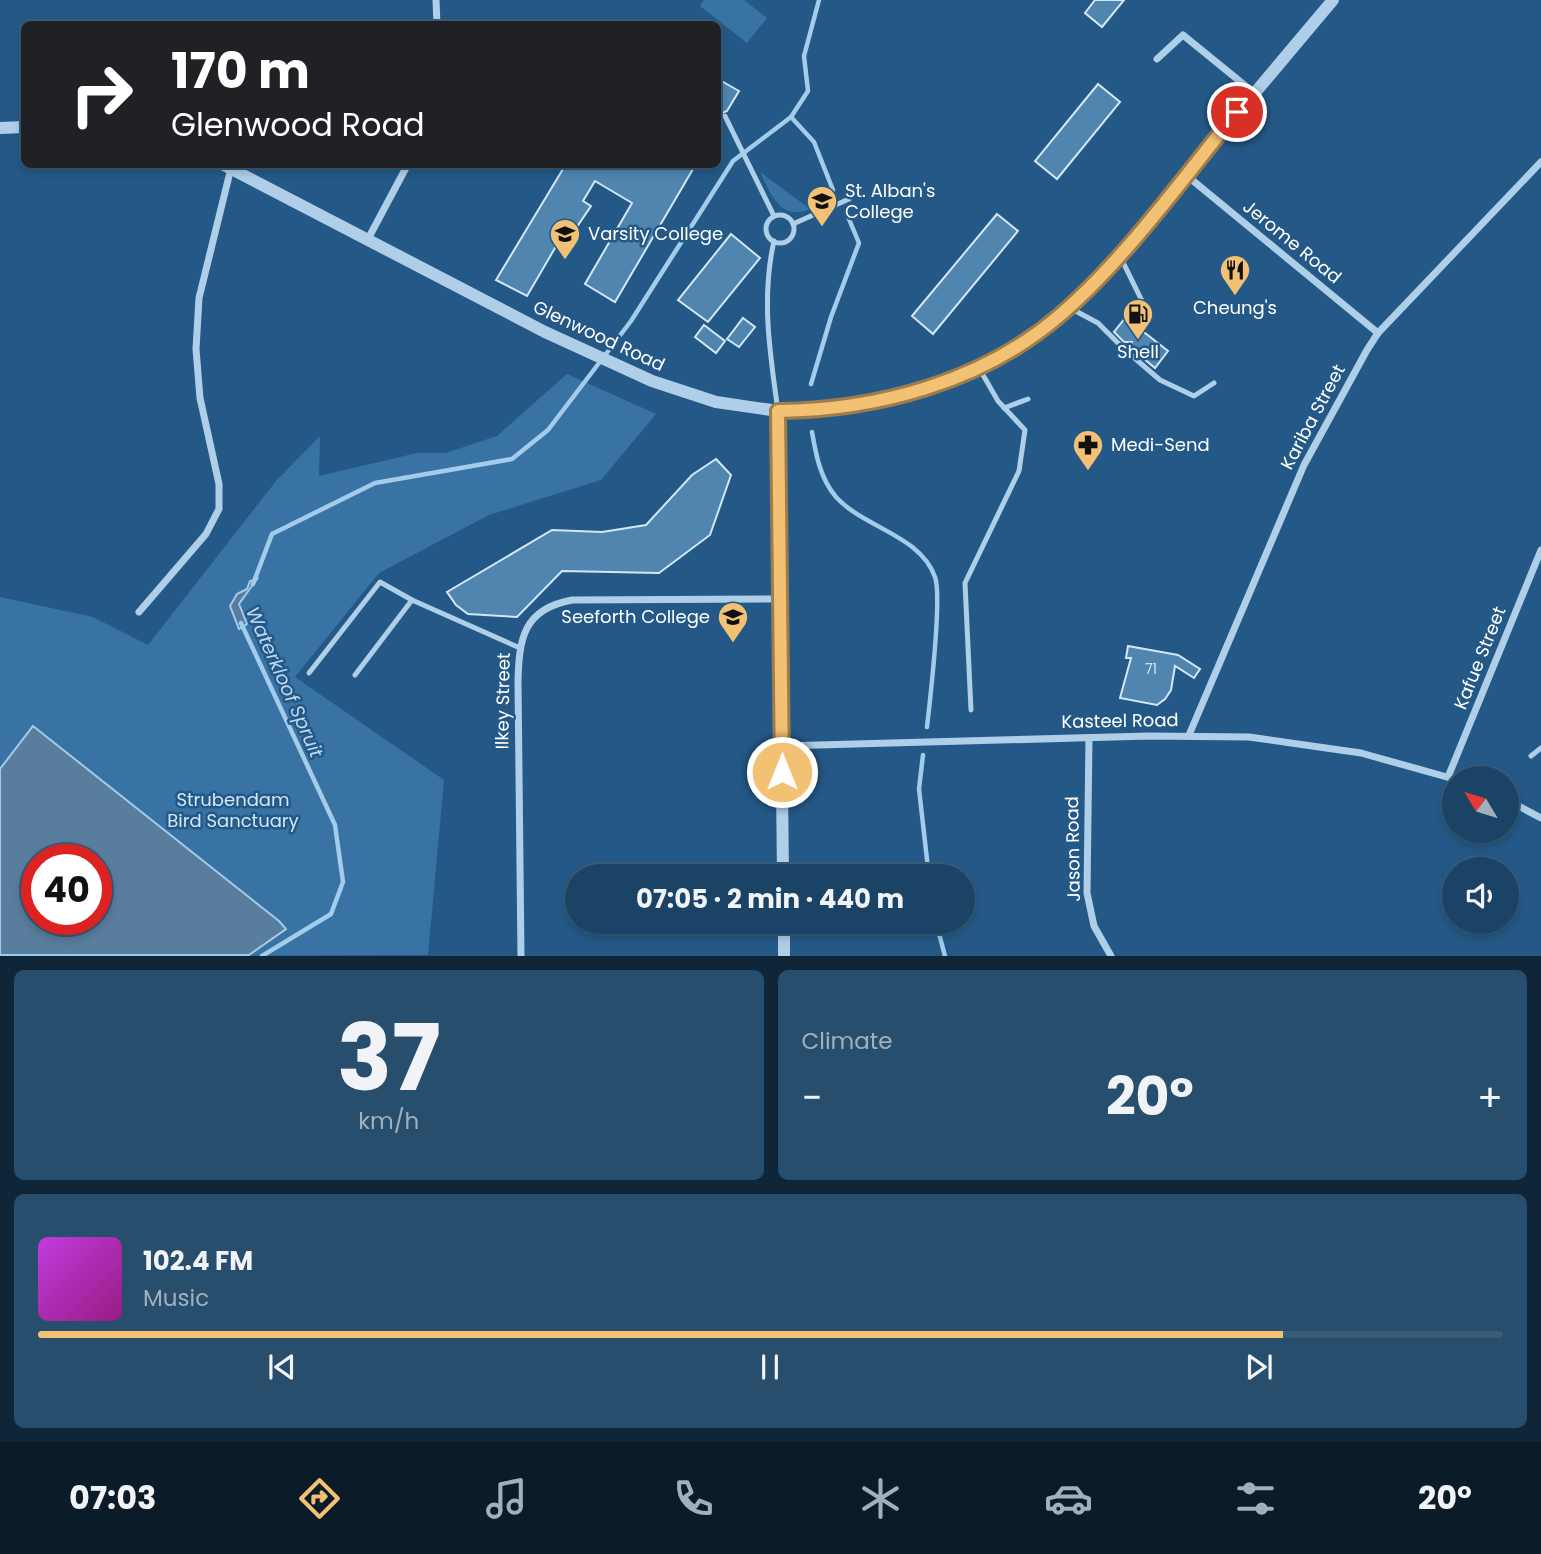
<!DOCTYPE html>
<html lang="en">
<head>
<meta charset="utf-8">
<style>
  :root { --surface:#1b4365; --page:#284e6e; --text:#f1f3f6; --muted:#a0b0bf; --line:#395c79; --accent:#f3c173 }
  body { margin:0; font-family:Poppins,sans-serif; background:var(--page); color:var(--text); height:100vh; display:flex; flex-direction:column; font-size:26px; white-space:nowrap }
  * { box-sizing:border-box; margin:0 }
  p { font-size:23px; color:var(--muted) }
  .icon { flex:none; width:38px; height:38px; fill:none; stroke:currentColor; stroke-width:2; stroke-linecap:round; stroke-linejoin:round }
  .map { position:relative; height:956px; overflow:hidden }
  .side { display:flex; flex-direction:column; gap:14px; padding:14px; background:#0f2538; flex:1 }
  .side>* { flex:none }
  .banner { position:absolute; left:21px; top:21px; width:700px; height:147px; border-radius:10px; box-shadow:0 4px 10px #0003,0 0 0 2px var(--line); background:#202124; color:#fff; overflow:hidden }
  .needle { width:46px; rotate:308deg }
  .tools { position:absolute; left:1442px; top:766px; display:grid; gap:14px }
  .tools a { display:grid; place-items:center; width:77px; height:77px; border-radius:50%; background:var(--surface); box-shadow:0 4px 10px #0003,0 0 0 2px var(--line); font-size:35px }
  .speed { position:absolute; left:21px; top:844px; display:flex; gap:14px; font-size:35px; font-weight:700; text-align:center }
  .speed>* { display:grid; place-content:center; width:91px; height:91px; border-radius:50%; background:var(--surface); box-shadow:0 4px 10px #0003,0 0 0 2px var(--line); line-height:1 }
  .speed .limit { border:10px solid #d22; background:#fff; color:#111 }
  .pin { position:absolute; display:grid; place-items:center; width:60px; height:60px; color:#fff; margin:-30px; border:4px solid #fff; border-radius:50%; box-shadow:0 2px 7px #0007 }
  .me { position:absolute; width:77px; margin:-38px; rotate:0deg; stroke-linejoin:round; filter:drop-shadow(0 0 5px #0008) }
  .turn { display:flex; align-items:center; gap:24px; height:147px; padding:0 35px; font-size:32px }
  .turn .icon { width:91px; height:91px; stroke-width:2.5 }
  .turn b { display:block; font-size:49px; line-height:60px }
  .big { font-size:52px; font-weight:700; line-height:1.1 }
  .side .card { flex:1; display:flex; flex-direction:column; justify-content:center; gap:10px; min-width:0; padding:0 24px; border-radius:10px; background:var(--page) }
  .side .dial { align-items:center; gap:0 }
  .dial b { font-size:91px; line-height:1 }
  .song { display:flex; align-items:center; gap:21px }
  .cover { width:84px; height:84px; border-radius:10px; background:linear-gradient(135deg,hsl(290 70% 55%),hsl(310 70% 35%)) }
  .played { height:7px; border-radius:4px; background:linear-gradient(90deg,var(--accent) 85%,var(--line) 85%) }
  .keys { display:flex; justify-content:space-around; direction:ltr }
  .heat { display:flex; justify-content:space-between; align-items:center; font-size:38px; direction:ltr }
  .side .tiles { flex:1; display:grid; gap:14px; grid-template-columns:1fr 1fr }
  .card:last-child { grid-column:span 2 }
  .trip { position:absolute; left:565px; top:864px; width:410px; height:70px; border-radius:35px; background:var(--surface); box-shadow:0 4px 10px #0003,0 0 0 2px var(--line); font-weight:700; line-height:70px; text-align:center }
  .tab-bar { display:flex; height:112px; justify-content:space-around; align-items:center; background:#0b1b28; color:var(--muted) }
  .tab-bar .icon { width:49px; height:49px }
  .tab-bar .current { color:var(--accent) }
  .tab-bar b { font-size:32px; color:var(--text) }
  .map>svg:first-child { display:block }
</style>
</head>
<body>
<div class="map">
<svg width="1541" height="956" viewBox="0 0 1541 956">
  <rect width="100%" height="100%" fill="#245987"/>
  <g fill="#3873a3" fill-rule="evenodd">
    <polygon points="704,0 744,0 767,18 747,43 700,6"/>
    <path d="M760,172L810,209C780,222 771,194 760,172Z"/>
    <path d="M567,374L656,414L601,480L489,515L379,573L295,677L444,780L428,955L0,956V597L93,617L148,645L276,481L320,436L319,476L417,453H446L497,436ZM37,859H96V919H37Z"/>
  </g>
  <g fill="#597d9d" stroke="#a3cbea" stroke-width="2" fill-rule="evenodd">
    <polygon points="257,579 239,604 247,624 239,629 230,606 237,594 247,589 250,581"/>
    <path d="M33,726L279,921L286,929L249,955H0V769ZM96,859V919H37V859Z"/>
  </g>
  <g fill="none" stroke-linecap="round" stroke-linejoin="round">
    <g stroke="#a3cbea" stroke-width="4.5">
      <polyline points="791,117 814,142 833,190"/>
      <polyline points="811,384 831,317 859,243 846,212"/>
      <path d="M812,432C816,455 820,478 836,497C864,528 920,535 935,577C942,596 930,701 927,727"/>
      <polyline points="253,584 272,534 375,483 512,459 548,430 631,321 733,161 791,117 808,91 804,56 819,0"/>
      <polyline points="241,623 335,825 343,882 331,914 262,956"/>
      <polyline points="923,755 919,789 929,877"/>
      <polyline points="936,922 945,956"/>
    </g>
  </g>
  <g fill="#5085b0" stroke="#d3e7f7" stroke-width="2">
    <polygon points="1095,0 1124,0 1102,27 1085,13"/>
    <polygon points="718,79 739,91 727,111 720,114 722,121 718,129"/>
    <polygon points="1098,84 1120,102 1057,179 1035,161"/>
    <polygon points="566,164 696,164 615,302 585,284 632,203 595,181 583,201 591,206 568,240 562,236 527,296 496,280"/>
    <polygon points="997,214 1018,231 933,334 912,316"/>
    <polygon points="731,234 760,258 708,322 678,300"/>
    <polygon points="1126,317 1136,326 1138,333 1145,333 1168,351 1155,368 1132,349 1132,342 1124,342 1114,332"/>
    <polygon points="743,318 755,327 739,347 727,339"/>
    <polygon points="704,325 725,341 716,353 695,337"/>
    <polygon points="716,459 731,475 710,535 659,573 562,571 517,617 468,614 456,605 447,592 552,530 602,532 646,525 692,475"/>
    <polygon points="1128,646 1178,655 1200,669 1194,678 1175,666 1171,690 1165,699 1157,705 1120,698 1131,658 1126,658"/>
  </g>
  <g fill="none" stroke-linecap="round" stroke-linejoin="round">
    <g stroke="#afcfe9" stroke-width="5">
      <polyline points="725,116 774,216"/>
      <circle cx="780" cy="229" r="14"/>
      <polyline points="793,224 849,199"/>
      <path d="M774,241C761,298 770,354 778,411"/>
      <polyline points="1119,254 1143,303 1141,329"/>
      <polyline points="1070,308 1098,323 1124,349 1128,346"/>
      <polyline points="1124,349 1160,380 1194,396 1214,383"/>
      <polyline points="1004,408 1028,399"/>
      <polyline points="309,673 380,582 412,600"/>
      <polyline points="355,675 412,600 520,648"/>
      <polyline points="971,710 965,583 1019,471 1025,430 998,401 979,368"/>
      <polyline points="1531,756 1541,748"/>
    </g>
    <g stroke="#afcfe9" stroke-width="7">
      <polyline points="436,0 437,24"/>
      <polyline points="1157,59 1183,35 1253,92"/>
      <polyline points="1186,175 1378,333"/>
      <polyline points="368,239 408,164"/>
      <polyline points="139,612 206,534 219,509 219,484 200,398 196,349 199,298 231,168"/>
      <polyline points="1189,735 1304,465 1367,350 1378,333 1541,162"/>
      <polyline points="1089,738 1087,893 1094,926 1111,956"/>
      <polyline points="782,746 1149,736 1249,737 1361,753 1454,779"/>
      <polyline points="1448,777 1541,550"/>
      <polyline points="1507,800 1541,818"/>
      <path d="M521,956L518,682C519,639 523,609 572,600L781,599"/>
    </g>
    <g stroke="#afcfe9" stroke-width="12">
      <polyline points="0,128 24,127"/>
      <polyline points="222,164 545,332 652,381 716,402 778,411 858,404 898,396 958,377 1003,355 1057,318 1110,265 1333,0"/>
      <polyline points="778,411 783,877"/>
      <polyline points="784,922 784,956"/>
    </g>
  </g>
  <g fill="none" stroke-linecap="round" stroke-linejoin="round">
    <g stroke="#9e7d4b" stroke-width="18">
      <path id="route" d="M782,772L778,411C877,410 982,382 1059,316C1123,262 1184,177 1237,112"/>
    </g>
    <use href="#route" stroke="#f3c173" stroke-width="12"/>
  </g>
  <defs>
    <g id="school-pin" transform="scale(1.575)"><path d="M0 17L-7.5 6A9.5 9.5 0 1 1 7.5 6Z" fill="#f3c173" stroke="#245987"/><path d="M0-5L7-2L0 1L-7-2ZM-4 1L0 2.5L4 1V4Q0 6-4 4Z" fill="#111"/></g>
    <g id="university-pin" transform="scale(1.575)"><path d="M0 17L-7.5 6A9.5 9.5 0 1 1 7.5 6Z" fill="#f3c173" stroke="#245987"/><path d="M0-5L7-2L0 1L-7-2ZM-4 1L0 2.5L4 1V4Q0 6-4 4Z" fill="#111"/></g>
    <g id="restaurant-pin" transform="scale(1.575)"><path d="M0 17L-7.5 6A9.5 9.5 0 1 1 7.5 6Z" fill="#f3c173" stroke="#245987"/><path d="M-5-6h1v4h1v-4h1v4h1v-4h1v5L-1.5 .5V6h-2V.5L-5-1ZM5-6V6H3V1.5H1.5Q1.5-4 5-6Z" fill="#111"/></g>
    <g id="fuel-pin" transform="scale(1.575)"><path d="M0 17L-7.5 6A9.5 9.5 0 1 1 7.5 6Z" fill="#f3c173" stroke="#245987"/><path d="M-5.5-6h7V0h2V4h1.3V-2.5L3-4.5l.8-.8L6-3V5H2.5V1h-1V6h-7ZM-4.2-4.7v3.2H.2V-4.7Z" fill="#111"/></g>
    <g id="pharmacy-pin" transform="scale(1.575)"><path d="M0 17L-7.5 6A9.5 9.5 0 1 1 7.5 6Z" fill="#f3c173" stroke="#245987"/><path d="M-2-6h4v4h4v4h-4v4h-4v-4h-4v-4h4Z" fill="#111"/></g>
  </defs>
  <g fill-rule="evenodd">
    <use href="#school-pin" x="822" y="201"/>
    <use href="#university-pin" x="565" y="234"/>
    <use href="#restaurant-pin" x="1235" y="270"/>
    <use href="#fuel-pin" x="1138" y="314"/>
    <use href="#pharmacy-pin" x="1088" y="445"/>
    <use href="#school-pin" x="733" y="617"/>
  </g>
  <g text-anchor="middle" stroke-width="5" stroke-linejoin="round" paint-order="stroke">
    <g font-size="14" fill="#d3e0eb">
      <text x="1151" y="674">71</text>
    </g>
    <g font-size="18" fill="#fff" stroke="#245987" text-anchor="start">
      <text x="845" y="197">St. Alban's<tspan x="845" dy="21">College</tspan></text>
      <text x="588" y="240">Varsity College</text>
      <text x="1235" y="314" text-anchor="middle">Cheung's</text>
      <text x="1138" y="358" text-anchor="middle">Shell</text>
      <text x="1111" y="451">Medi-Send</text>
      <text x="710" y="623" text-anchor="end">Seeforth College</text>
    </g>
    <g font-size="18" fill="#fff" stroke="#245987">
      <text transform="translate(1292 242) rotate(39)" y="6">Jerome Road</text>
      <text transform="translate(599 336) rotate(25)" y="6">Glenwood Road</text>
      <text transform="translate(1313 417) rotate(-62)" y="6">Kariba Street</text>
      <text transform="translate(1480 658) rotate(-68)" y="6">Kafue Street</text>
      <text transform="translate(503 701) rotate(-89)" y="6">Ilkey Street</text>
      <text transform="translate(1120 721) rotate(-1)" y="6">Kasteel Road</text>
      <text transform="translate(1073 849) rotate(-91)" y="6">Jason Road</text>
    </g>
    <g font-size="18" fill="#d3e7f7" stroke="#245987">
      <text x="233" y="806">Strubendam<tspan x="233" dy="21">Bird Sanctuary</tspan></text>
    </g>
    <g font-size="19" font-style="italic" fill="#bbd9f0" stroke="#245987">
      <text transform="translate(285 682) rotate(66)" y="7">Waterkloof Spruit</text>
    </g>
  </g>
</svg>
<div class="tools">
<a><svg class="needle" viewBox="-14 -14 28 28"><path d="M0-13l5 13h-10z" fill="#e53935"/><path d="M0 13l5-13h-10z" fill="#a0b0bf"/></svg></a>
<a><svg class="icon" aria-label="sound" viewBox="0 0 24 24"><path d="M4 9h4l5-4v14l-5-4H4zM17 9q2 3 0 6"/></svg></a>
</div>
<div class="speed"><div class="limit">40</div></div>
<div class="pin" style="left:1237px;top:112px;background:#d93025"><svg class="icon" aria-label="arrive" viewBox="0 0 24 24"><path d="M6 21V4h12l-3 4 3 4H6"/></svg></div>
<svg class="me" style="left:782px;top:772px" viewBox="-20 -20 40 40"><circle r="17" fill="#f3c173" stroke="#fff" stroke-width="3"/><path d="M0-11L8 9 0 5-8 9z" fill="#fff"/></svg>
<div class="trip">07:05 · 2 min · 440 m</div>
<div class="banner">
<div class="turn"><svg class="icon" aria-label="right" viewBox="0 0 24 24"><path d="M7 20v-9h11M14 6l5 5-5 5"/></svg><div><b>170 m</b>Glenwood Road</div></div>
</div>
</div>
<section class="side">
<div class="tiles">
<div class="card dial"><b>37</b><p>km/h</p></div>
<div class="card"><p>Climate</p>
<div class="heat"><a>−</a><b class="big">20°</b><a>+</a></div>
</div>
<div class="card">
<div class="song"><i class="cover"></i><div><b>102.4 FM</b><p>Music</p></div></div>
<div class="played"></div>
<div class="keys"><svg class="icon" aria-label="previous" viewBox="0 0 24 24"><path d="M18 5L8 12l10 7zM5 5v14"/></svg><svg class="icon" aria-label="pause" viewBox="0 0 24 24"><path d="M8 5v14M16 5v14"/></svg><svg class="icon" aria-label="next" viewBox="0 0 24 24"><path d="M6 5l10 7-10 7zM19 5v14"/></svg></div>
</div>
</div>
</section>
<nav class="tab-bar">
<b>07:03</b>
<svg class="icon current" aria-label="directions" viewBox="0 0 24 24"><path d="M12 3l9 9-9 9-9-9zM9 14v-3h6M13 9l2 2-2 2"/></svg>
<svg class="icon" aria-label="music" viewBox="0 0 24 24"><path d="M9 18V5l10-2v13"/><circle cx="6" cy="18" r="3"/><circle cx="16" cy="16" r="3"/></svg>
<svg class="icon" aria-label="phone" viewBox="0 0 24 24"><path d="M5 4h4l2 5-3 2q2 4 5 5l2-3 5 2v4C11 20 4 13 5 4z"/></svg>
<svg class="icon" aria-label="climate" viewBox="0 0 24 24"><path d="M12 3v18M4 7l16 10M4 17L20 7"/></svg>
<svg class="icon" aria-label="car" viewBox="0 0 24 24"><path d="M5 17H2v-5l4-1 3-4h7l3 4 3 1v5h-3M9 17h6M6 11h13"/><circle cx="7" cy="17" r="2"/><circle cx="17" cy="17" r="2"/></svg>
<svg class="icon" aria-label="filters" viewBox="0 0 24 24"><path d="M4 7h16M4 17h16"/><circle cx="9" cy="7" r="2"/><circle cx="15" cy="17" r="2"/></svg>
<b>20°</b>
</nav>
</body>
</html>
